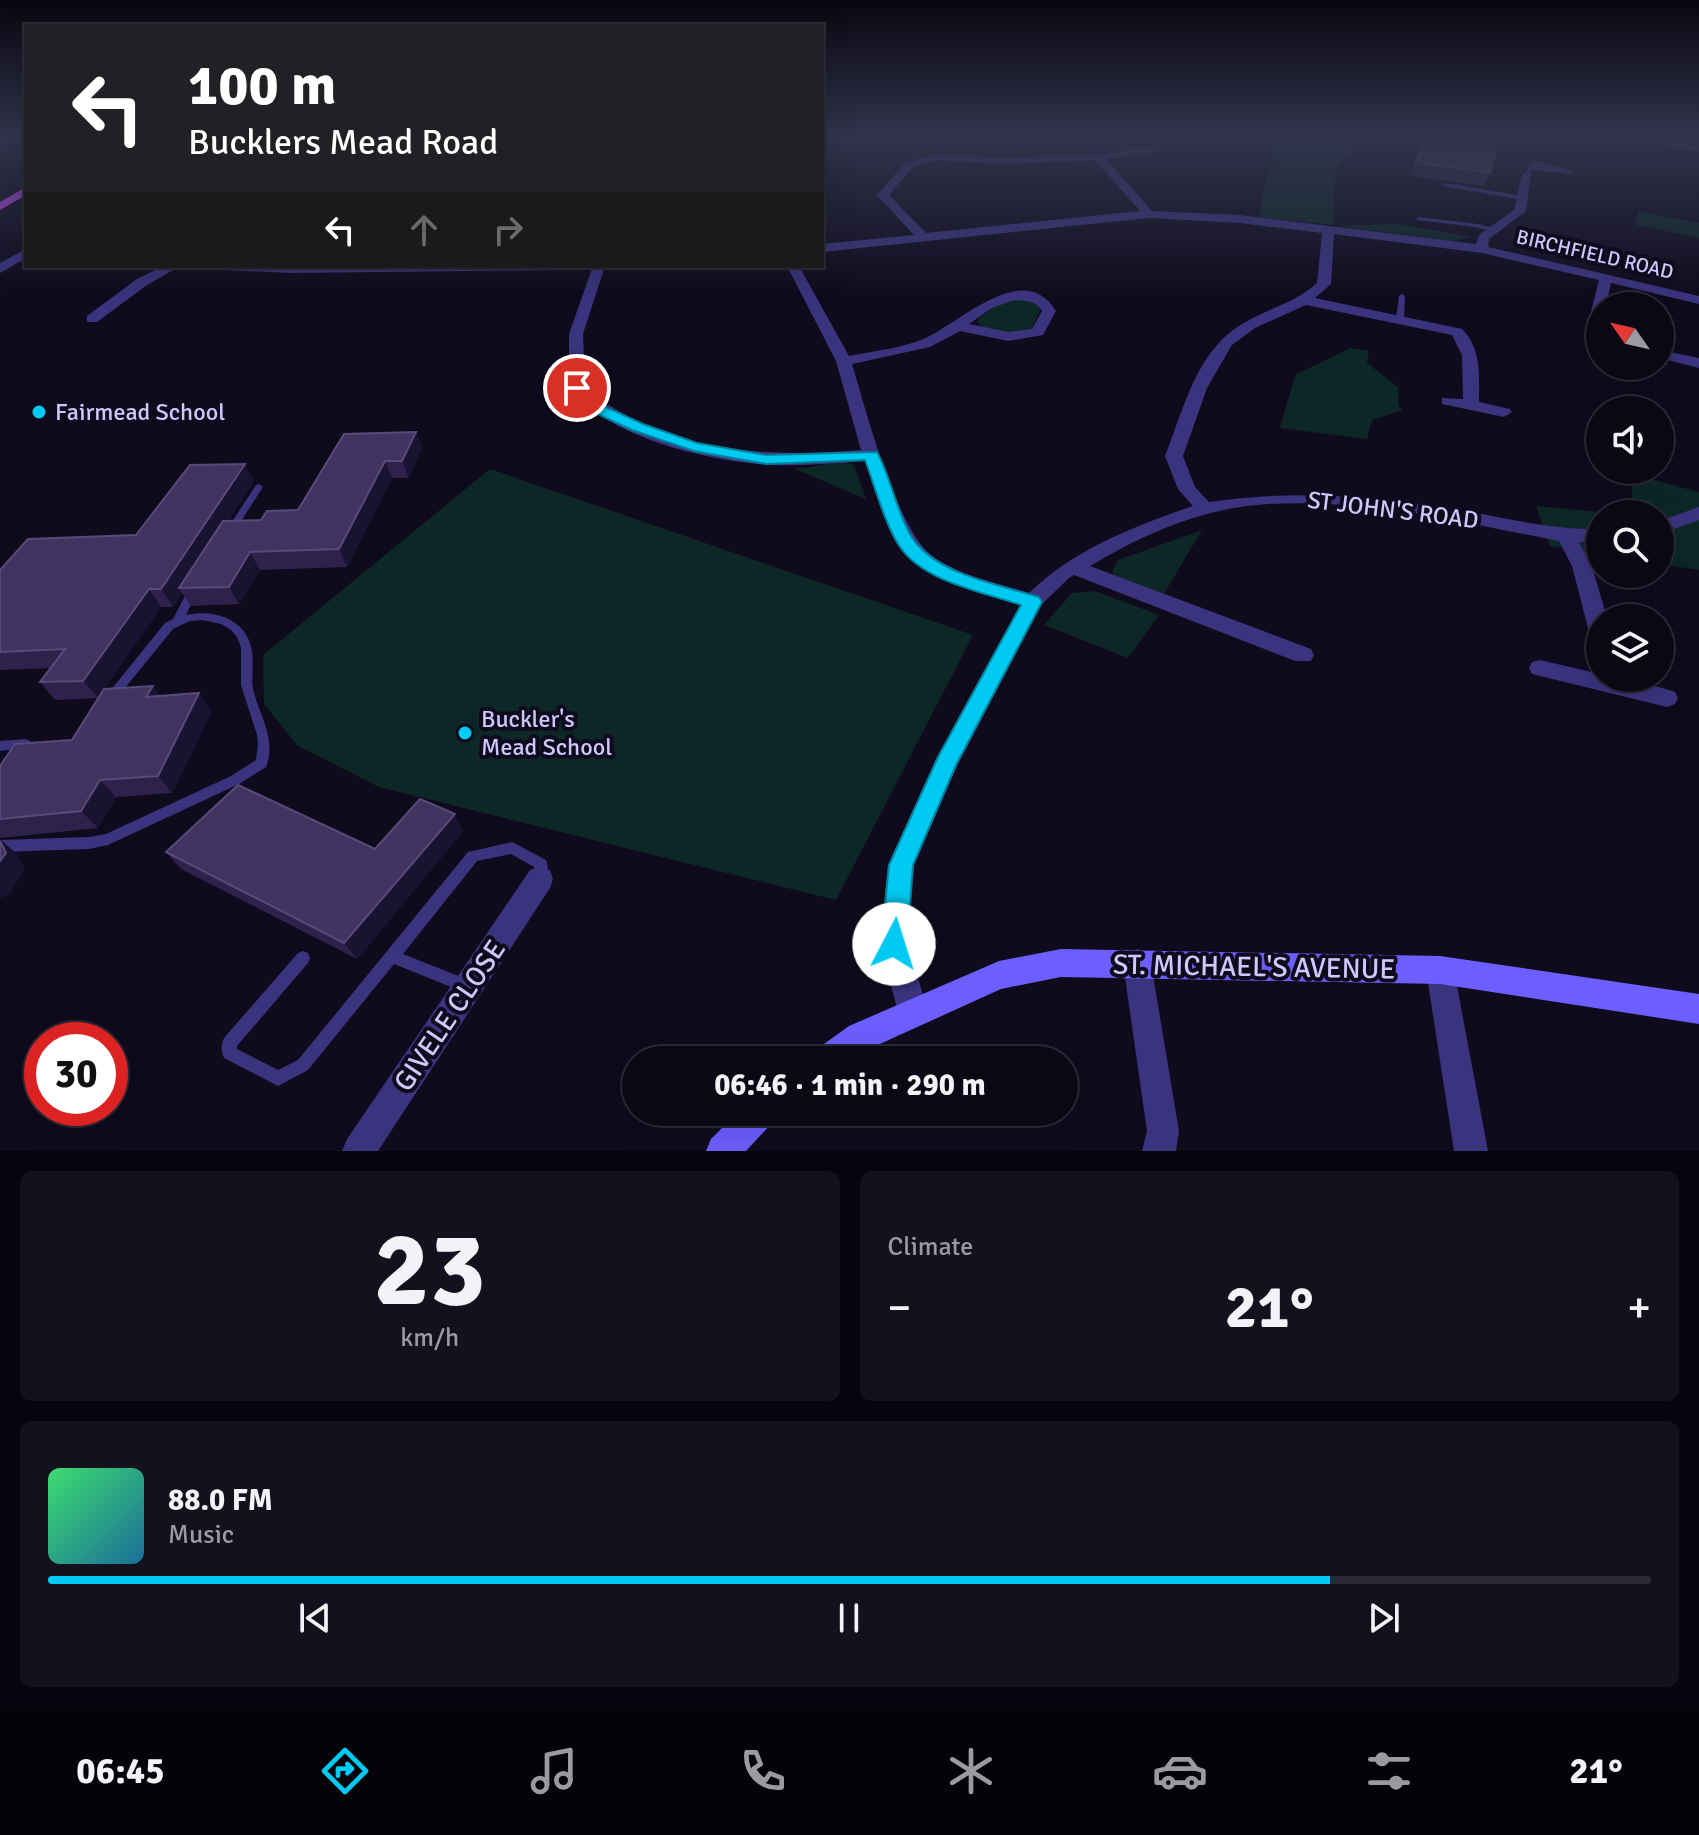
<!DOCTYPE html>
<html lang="en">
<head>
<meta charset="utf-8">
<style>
  :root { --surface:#0b0816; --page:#14111f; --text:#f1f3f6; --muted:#9a9aa1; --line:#2b2935; --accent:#00caf2 }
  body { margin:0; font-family:Signika,sans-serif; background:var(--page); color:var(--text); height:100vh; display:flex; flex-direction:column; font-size:30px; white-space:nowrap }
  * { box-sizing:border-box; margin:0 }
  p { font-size:26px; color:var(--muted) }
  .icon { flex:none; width:44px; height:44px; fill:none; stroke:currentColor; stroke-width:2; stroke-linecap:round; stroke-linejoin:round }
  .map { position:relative; height:1151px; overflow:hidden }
  .details { display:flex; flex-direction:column; gap:20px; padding:20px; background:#06040c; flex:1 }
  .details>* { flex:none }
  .banner { position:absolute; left:24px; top:24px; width:800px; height:244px; border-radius:0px; box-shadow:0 8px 32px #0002,0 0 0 2px var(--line); background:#202124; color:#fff; overflow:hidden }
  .needle { width:52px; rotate:304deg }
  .tools { position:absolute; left:1586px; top:292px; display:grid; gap:16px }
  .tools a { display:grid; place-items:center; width:88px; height:88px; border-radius:50%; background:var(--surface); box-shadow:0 8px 32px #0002,0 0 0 2px var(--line); font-size:40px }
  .speed { position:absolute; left:24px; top:1022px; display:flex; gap:16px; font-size:40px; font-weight:700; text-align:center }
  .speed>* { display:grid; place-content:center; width:104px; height:104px; border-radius:50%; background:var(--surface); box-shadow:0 8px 32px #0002,0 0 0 2px var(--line); line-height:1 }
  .speed .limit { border:12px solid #d22; background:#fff; color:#111 }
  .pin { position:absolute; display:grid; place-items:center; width:68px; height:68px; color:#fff; margin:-34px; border:4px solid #fff; border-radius:50%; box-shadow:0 2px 8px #0007 }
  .me { position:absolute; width:88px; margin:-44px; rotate:5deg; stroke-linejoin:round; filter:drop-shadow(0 0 6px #0008) }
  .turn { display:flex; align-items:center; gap:28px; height:168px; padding:0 32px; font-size:36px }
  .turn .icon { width:104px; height:104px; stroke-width:2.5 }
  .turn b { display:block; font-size:56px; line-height:68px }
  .lanes { display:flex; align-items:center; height:76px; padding:0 32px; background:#0003; justify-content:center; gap:40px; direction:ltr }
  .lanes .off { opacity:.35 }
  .big { font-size:60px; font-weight:800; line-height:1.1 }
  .details .card { flex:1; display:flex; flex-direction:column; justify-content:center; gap:12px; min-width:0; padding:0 28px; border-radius:12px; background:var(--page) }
  .details .dial { align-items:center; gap:0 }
  .dial b { font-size:104px; line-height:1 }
  .song { display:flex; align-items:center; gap:24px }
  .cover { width:96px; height:96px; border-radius:12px; background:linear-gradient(135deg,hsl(140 70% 55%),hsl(200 70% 35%)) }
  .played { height:8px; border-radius:4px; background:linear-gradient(90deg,var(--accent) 80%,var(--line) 80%) }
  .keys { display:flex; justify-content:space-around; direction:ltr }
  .heat { display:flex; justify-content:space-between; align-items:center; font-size:44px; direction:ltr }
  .details .tiles { flex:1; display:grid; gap:20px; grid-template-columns:1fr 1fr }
  .card:last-child { grid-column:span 2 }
  .trip { position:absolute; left:622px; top:1046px; width:456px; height:80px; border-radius:40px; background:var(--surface); box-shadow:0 8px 32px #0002,0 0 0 2px var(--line); font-weight:800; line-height:80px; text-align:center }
  .tab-bar { display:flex; height:128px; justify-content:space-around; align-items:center; background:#040309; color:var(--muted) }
  .tab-bar .icon { width:56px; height:56px }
  .tab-bar .on { color:var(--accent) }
  .tab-bar b { font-size:36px; color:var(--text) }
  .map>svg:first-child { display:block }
</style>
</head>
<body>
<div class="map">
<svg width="1699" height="1151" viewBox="0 0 1699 1151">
  <rect width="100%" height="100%" fill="#0f0b1d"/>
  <g fill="#0d2727">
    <polygon points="1262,136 1361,136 1335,171 1334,225 1259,217 1267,173 1274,167 1274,160"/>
    <polygon points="1638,211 1699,223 1699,238 1635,225"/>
    <polygon points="1395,224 1404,225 1473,237 1452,241 1336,226"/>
    <path d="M1005,299L1031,300L1041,308L1031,330C1016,336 985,338 977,320Z"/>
    <polygon points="1350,348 1369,351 1367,363 1398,387 1399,406 1403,410 1372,420 1367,439 1280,428 1295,375"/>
    <polygon points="843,462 854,465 866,499 795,469"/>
    <polygon points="490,469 973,635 836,900 379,787 298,746 264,704 263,655"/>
    <polygon points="1632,474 1699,492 1699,570 1660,564 1660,514 1632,514"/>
    <polygon points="1536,506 1623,514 1600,514 1600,554 1550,546"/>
    <polygon points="1202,530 1162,597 1118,582 1112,571 1118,560"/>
    <polygon points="1095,591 1159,615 1128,658 1044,625 1072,593"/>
  </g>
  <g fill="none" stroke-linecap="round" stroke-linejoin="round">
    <g fill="#3b337e" fill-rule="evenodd">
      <polygon points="1535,161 1573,171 1574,172 1571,174 1532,170 1529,175 1525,175 1530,163"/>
      <polygon points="1445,183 1523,196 1526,198 1523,200 1443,186 1442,185"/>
      <polygon points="1419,217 1478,224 1501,230 1498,232 1468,226 1417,220 1416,219"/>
      <polygon points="1402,294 1405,296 1404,319 1400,321 1396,319 1399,296"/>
      <polygon points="259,484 263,487 232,535 226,535 224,533 226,531 256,485"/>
      <path d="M193,586L198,590L186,615C214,609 248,619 252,652C254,664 251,677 253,689C259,715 277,739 266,767L239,784L108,845L89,849L0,852V840L89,837L106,834L231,776L256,760L258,744L257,735L241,685V647L237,637L231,630L221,624L202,620L190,621L173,629L116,699L112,700L108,699L106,696L165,623L173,619L189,588Z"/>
      <polygon points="26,739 30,741 32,744 30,747 0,751 0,741"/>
      <path d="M512,842L546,860C549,867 548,877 545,883L540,885L535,883L533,879L534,867L511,854L477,861L403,954L471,981L473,986L471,991L466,993L394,964L308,1070L278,1086L224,1058C221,1051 221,1045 224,1038L298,953L303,951L308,953L310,958L308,963L237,1046V1049L278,1070L298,1060L468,852Z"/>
    </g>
    <g fill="#3b337e" fill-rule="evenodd">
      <polygon points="1666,136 1676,136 1677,142 1699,146 1699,152 1668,146"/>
      <path d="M1155,146L1159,147V151L1106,159L1152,211L1240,215L1476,244L1479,235L1514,210L1522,174L1531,172L1526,211L1489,239L1488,247L1699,296V304L1611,283L1606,306H1600V337L1593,333L1591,312L1599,280L1482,253L1334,234L1331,284L1315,298L1462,329C1482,349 1479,376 1479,402L1510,409L1512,412L1504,417L1442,404V398L1463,399L1462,355L1452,335L1306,305L1255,328L1232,345L1207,388L1183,456L1195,487L1209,502C1290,490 1368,495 1448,508C1499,516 1548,530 1600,529V541L1579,542L1592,566L1607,618H1600V640L1592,637L1589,632L1572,566L1559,541C1454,521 1312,485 1207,514C1165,525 1127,544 1090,566L1311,649L1314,655L1311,661H1295L1074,575L1069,578L1040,606L957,766L914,865L908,944L928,1012L924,1023L913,1027L902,1023L898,1012L880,944L888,865L937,757L1020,605C982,592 924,582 899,547C884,525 874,486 865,461C836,463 807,466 778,465C714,463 612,440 569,388V334L593,266H605L583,334L585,387C663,453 764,458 861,450L836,361L787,266H799L849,356C873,351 898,349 921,340C956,327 1023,256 1056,311L1043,335L1008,341L960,331L930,347L852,364C866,410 896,527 931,555C957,575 998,583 1029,593C1075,549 1132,527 1193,506L1178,489L1165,456C1183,411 1196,351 1242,324C1267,309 1295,303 1317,283L1322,233L1240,223L1149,218L822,252V244L914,235L877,195L906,162L937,154L1005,158L1098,154ZM937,160L1005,164L1095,160L1140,211L926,233L889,195L914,166ZM1014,300C1026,301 1036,300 1042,311L1032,329L1008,332L969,324L992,308Z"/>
      <polygon points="26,249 26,258 0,273 0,263"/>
      <polygon points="164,266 180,266 147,285 97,322 87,322 87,316 137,279"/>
      <polygon points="218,266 571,266 565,270 292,273 224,270"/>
      <polygon points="1660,350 1699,358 1699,368 1660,358"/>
      <polygon points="1699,507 1699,520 1660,534 1660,521"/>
      <path d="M1540,660L1600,674V678C1625,678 1651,684 1675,692L1678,698L1675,704L1667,707L1532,674L1529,668L1532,662Z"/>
      <polygon points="540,867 550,870 553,879 550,888 378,1151 342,1151 347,1139 530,870"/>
      <polygon points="1137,949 1147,953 1151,963 1179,1131 1176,1151 1142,1151 1147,1131 1123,963 1127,953"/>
      <polygon points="1440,956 1450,960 1454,970 1488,1151 1454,1151 1426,970 1430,960"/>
    </g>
    <g fill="#6c5eff" fill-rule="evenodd">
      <polygon points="1061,949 1440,956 1699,994 1699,1024 1440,984 1061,977 1001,989 871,1048 854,1060 813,1060 817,1049 849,1026 999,961"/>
      <polygon points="738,1112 777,1112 772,1123 746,1151 706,1151 711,1139"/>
    </g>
    <polygon fill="#c84eff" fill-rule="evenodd" points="26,187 26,195 0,210 0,202"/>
  </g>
  <g fill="#2d224c">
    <polygon points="1428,136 1490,173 1484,186 1411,176"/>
    <polygon points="416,432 422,448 409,478 392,478 347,567 260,570 239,604 191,606 182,593 173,607 161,607 98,698 55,700 40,682 50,668 0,670 0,570 136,535 254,481 228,521 261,520 298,510"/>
    <polygon points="153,686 160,696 212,711 172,793 116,797 98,828 0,838 0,766 72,740"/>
    <polygon points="463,831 357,959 181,869 166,852 375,849"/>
  </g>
  <g fill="#1a1231">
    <polygon points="416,432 422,448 409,478 402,461"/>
    <polygon points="385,461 392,478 347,567 339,549"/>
    <polygon points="245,464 254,481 185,588 179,588 182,593 173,607 161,589"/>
    <polygon points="250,552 260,570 239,604 229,587"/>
    <polygon points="149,589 161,607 98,698 83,681"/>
    <polygon points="153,686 166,704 146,697"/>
    <polygon points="199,693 212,711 172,793 158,776"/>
    <polygon points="100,780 116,797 98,828 81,811"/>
    <polygon points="455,814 463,831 357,959 344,943"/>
    <polygon points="0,839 17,854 25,869 9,895 0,898"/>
  </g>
  <g fill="#3f3460" stroke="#564b79" stroke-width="2">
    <polygon points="1428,136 1499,136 1490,173 1416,162"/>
    <polygon points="416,432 402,461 385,461 339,549 250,552 229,587 179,588 223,521 261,520 267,511 298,510 344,434"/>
    <polygon points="245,464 161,589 149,589 83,681 40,682 65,649 0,652 0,570 28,539 136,535 190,465"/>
    <polygon points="153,686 146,697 199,693 158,776 100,780 81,811 0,819 0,766 15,744 72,740 104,689"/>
    <polygon points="238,785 375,849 420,799 455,814 344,943 166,852"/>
    <polygon points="0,841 6,853 0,861"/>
  </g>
  <linearGradient id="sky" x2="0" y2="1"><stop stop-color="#080610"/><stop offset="0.46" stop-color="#31344c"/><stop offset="1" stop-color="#31344c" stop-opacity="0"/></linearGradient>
  <rect width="1699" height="297" fill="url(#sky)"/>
  <path fill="#00caf2" stroke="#00839d" stroke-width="2" d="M577,384L601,405L643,424L697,443L766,455L877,452C891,477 899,522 916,543C943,576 1001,585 1039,597L1042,602L956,765L913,865L907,944L903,953L894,956L885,953L881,944L889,865L938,757L1021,605C983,592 924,582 900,547C885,525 875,486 865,460L766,464L694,451L632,430L591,411L570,388Z"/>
  <g fill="#00caf2" stroke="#0f0b1d" stroke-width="3">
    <circle cx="39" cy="412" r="8"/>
    <circle cx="465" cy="733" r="8"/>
  </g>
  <g text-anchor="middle" stroke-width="8" stroke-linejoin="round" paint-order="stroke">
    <g font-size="20" fill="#d1c7ff" stroke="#0f0b1d">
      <text transform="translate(1595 254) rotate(13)" y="7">BIRCHFIELD ROAD</text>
    </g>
    <g font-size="24" fill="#d1c7ff" stroke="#0f0b1d" text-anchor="start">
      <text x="55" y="420">Fairmead School</text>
      <text x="481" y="727">Buckler's<tspan x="481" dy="28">Mead School</tspan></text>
    </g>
    <g font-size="24" fill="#d1c7ff" stroke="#0f0b1d">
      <text transform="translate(1393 510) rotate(7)" y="8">ST JOHN'S ROAD</text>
    </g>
    <g font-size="28" fill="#d1c7ff" stroke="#0f0b1d">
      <text transform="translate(1254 966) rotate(1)" y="10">ST. MICHAEL'S AVENUE</text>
      <text transform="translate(449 1015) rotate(-56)" y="10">GIVELE CLOSE</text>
    </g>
  </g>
</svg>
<div class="tools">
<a><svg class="needle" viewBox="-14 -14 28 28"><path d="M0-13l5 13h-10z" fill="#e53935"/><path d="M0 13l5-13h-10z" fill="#9a9aa1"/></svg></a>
<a><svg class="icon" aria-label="sound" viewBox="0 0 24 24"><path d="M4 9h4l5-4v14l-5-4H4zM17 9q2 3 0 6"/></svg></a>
<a><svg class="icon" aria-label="search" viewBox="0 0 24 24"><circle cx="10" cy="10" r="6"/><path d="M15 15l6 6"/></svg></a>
<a><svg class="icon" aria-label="layers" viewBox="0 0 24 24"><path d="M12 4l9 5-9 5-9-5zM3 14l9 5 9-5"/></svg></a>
</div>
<div class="speed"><div class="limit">30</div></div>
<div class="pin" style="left:577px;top:388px;background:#d93025"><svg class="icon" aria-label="arrive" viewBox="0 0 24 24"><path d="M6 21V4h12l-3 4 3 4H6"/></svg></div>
<svg class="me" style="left:894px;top:944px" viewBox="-20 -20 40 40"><circle r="19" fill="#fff"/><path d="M0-13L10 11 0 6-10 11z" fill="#00caf2"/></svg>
<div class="trip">06:46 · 1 min · 290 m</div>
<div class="banner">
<div class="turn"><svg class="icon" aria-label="left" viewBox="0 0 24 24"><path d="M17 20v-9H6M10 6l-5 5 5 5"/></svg><div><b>100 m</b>Bucklers Mead Road</div></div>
<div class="lanes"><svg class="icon" aria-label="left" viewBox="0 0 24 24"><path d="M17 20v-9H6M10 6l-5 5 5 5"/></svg><svg class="icon off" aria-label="ahead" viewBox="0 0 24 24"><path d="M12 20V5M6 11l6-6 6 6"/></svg><svg class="icon off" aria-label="right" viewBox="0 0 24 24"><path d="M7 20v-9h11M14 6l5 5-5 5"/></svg></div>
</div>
</div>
<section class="details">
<div class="tiles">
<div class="card dial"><b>23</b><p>km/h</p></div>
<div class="card"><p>Climate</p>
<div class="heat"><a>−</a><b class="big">21°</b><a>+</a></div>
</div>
<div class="card">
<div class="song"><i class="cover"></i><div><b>88.0 FM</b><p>Music</p></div></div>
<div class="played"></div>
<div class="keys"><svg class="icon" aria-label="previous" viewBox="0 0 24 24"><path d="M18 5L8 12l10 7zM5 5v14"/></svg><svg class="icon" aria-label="pause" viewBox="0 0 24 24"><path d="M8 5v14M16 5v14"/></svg><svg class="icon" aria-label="next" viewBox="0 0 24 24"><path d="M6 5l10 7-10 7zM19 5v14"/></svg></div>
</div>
</div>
</section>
<nav class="tab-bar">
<b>06:45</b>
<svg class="icon on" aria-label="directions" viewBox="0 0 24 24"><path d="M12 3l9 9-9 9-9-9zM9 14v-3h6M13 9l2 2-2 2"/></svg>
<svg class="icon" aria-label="music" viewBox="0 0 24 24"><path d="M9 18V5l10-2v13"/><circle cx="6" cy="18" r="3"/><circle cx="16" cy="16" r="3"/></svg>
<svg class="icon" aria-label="phone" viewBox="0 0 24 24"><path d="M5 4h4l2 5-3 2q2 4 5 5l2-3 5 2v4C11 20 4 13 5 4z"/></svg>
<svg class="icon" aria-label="climate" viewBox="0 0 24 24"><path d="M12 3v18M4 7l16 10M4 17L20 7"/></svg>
<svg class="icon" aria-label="car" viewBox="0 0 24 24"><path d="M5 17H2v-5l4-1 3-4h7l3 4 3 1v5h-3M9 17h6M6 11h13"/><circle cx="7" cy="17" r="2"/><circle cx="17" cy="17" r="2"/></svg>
<svg class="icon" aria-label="filters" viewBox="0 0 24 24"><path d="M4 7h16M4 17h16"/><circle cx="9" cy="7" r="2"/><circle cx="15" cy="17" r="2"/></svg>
<b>21°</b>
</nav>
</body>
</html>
